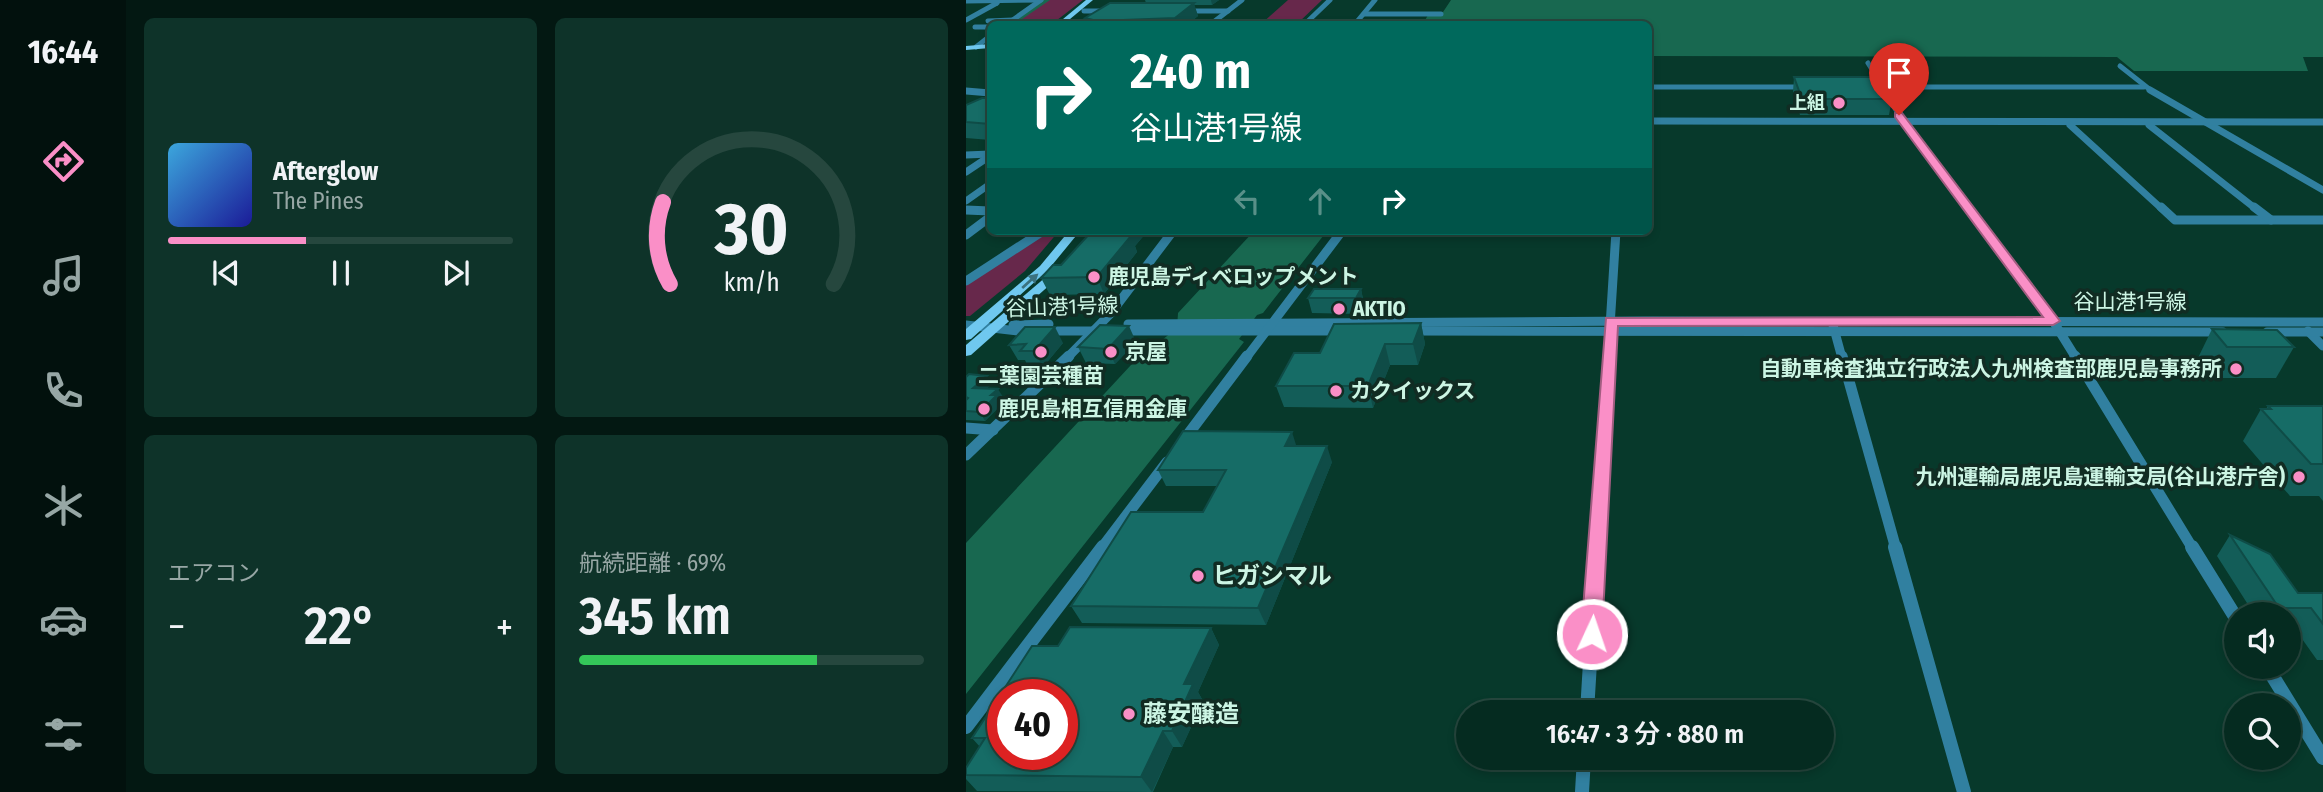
<!DOCTYPE html>
<html lang="ja">
<head>
<meta charset="utf-8">
<style>
  :root { --surface:#052b20; --page:#0e3329; --text:#f1f3f6; --muted:#97a7a5; --line:#26473e; --accent:#fa8fc7 }
  body { margin:0; font-family:"Fira Sans Condensed","Noto Sans JP",sans-serif; background:var(--page); color:var(--text); height:100vh; display:flex; flex-direction:column; font-size:26px; white-space:nowrap }
  * { box-sizing:border-box; margin:0 }
  p { font-size:23px; color:var(--muted) }
  .icon { flex:none; width:38px; height:38px; fill:none; stroke:currentColor; stroke-width:2; stroke-linecap:round; stroke-linejoin:round }
  .map { position:relative; flex:1; overflow:hidden }
  .drawer { display:flex; flex-direction:column; gap:18px; padding:18px; background:#031812; width:840px }
  .drawer>* { flex:none }
  .top-card { position:absolute; left:21px; top:21px; width:665px; height:214px; border-radius:10px; box-shadow:0 4px 10px #0003,0 0 0 2px var(--line); background:#00695c; color:#fff; overflow:hidden }
  .controls { position:absolute; left:1258px; top:602px; display:grid; gap:14px }
  .controls a { display:grid; place-items:center; width:77px; height:77px; border-radius:50%; background:var(--surface); box-shadow:0 4px 10px #0003,0 0 0 2px var(--line); font-size:35px }
  .speed { position:absolute; left:21px; top:679px; display:flex; gap:14px; font-size:35px; font-weight:700; text-align:center }
  .speed>* { display:grid; place-content:center; width:91px; height:91px; border-radius:50%; background:var(--surface); box-shadow:0 4px 10px #0003,0 0 0 2px var(--line); line-height:1 }
  .speed .limit { border:10px solid #d22; background:#fff; color:#111 }
  .pin { position:absolute; display:grid; place-items:center; width:60px; height:60px; color:#fff; margin:-72px -30px; border-radius:50% 50% 50% 0; rotate:-45deg; box-shadow:0 0 7px #0007 }
  .pin .icon { rotate:45deg }
  .me { position:absolute; width:77px; margin:-38px; rotate:3deg; stroke-linejoin:round; filter:drop-shadow(0 0 5px #0008) }
  .turn { display:flex; align-items:center; gap:24px; height:147px; padding:0 28px; font-size:32px }
  .turn .icon { width:91px; height:91px; stroke-width:2.5 }
  .turn b { display:block; font-size:49px; line-height:60px }
  .lanes { display:flex; align-items:center; height:66px; padding:0 28px; background:#0003; justify-content:center; gap:35px; direction:ltr }
  .lanes .off { opacity:.35 }
  .big { font-size:52px; font-weight:600; line-height:1.1 }
  .drawer .widget { flex:1; display:flex; flex-direction:column; justify-content:center; gap:10px; min-width:0; padding:0 24px; border-radius:10px; background:var(--page) }
  .drawer .dial { align-items:center; gap:0 }
  .dial svg { height:182px; overflow:visible; fill:none; stroke:var(--line); stroke-width:7; stroke-linecap:round; text-anchor:middle }
  .dial text { fill:var(--text); stroke:none }
  .song { display:flex; align-items:center; gap:21px }
  .cover { width:84px; height:84px; border-radius:10px; background:linear-gradient(135deg,hsl(200 70% 55%),hsl(240 70% 35%)) }
  .played { height:7px; border-radius:4px; background:linear-gradient(90deg,var(--accent) 40%,var(--line) 40%) }
  .keys { display:flex; justify-content:space-around; direction:ltr }
  .heat { display:flex; justify-content:space-between; align-items:center; font-size:38px; direction:ltr }
  .charge { height:10px; border-radius:5px; background:linear-gradient(90deg,#34c759 69%,var(--line) 0) }
  .drawer .tiles { flex:1; display:grid; gap:18px; grid-template-columns:repeat(2,1fr) }
  .trip { position:absolute; left:490px; top:700px; width:378px; height:70px; border-radius:35px; background:var(--surface); box-shadow:0 4px 10px #0003,0 0 0 2px var(--line); font-weight:600; line-height:70px; text-align:center }
  main { display:flex; flex:1; min-height:0 }
  .dock { display:flex; flex-direction:column; width:126px; justify-content:space-around; align-items:center; background:#02110d; color:var(--muted) }
  .dock .icon { width:49px; height:49px }
  .dock .current { color:var(--accent) }
  .dock b { font-size:32px; color:var(--text) }
  .map>svg:first-child { display:block }
</style>
</head>
<body>
<main>
<nav class="dock">
<b>16:44</b>
<svg class="icon current" aria-label="directions" viewBox="0 0 24 24"><path d="M12 3l9 9-9 9-9-9zM9 14v-3h6M13 9l2 2-2 2"/></svg>
<svg class="icon" aria-label="music" viewBox="0 0 24 24"><path d="M9 18V5l10-2v13"/><circle cx="6" cy="18" r="3"/><circle cx="16" cy="16" r="3"/></svg>
<svg class="icon" aria-label="phone" viewBox="0 0 24 24"><path d="M5 4h4l2 5-3 2q2 4 5 5l2-3 5 2v4C11 20 4 13 5 4z"/></svg>
<svg class="icon" aria-label="climate" viewBox="0 0 24 24"><path d="M12 3v18M4 7l16 10M4 17L20 7"/></svg>
<svg class="icon" aria-label="car" viewBox="0 0 24 24"><path d="M5 17H2v-5l4-1 3-4h7l3 4 3 1v5h-3M9 17h6M6 11h13"/><circle cx="7" cy="17" r="2"/><circle cx="17" cy="17" r="2"/></svg>
<svg class="icon" aria-label="filters" viewBox="0 0 24 24"><path d="M4 7h16M4 17h16"/><circle cx="9" cy="7" r="2"/><circle cx="15" cy="17" r="2"/></svg>
</nav>
<section class="drawer">
<div class="tiles">
<div class="widget">
<div class="song"><i class="cover"></i><div><b>Afterglow</b><p>The Pines</p></div></div>
<div class="played"></div>
<div class="keys"><svg class="icon" aria-label="previous" viewBox="0 0 24 24"><path d="M18 5L8 12l10 7zM5 5v14"/></svg><svg class="icon" aria-label="pause" viewBox="0 0 24 24"><path d="M8 5v14M16 5v14"/></svg><svg class="icon" aria-label="next" viewBox="0 0 24 24"><path d="M6 5l10 7-10 7zM19 5v14"/></svg></div>
</div>
<div class="widget dial"><svg viewBox="0 0 100 80">
<path d="M14 69A42 42 0 1 1 86 69"/>
<path d="M14 69A42 42 0 0 1 11 33" stroke="#fa8fc7"/>
<text x="50" y="56" font-size="32" font-weight="700">30</text>
<text x="50" y="72" font-size="11">km/h</text>
</svg></div>
<div class="widget"><p>エアコン</p>
<div class="heat"><a>−</a><b class="big">22°</b><a>+</a></div>
</div>
<div class="widget"><p>航続距離 · 69%</p><b class="big">345 km</b><div class="charge"></div></div>
</div>
</section>
<div class="map">
<svg width="1357" height="792" viewBox="0 0 1357 792">
  <rect width="100%" height="100%" fill="#07392b"/>
  <g fill="#67284b">
    <polygon points="78,0 117,0 86,24 43,24"/>
    <polygon points="322,0 356,0 331,24 295,24"/>
    <polygon points="81,231 93,231 59,271 4,316 0,316 0,285"/>
  </g>
  <g fill="#186850">
    <polygon points="485,0 1357,0 1357,57 1337,57 1342,71 1168,71 1151,57 683,56 682,24 457,24 462,15 475,15"/>
    <polygon points="288,231 361,231 297,313 291,315 273,339 278,342 0,694 0,543 165,365 211,328 212,313"/>
  </g>
  <g fill="none" stroke-linecap="round" stroke-linejoin="round">
    <polygon fill="#186850" fill-rule="evenodd" points="77,0 84,0 49,24 43,24"/>
    <g stroke="#3180a0" stroke-width="5">
      <polyline points="0,1 75,0"/>
      <polyline points="118,11 143,11"/>
      <polyline points="216,11 262,11"/>
      <polyline points="398,14 475,14"/>
      <polyline points="0,20 31,3"/>
      <polyline points="22,21 47,20"/>
      <polyline points="41,24 75,0"/>
      <polyline points="245,24 276,0"/>
      <polyline points="339,24 364,0"/>
      <polyline points="389,24 409,0"/>
      <polyline points="9,27 24,27"/>
      <polyline points="10,47 24,36"/>
      <polyline points="902,63 920,92"/>
      <polyline points="1154,66 1187,92"/>
      <polyline points="682,87 839,87"/>
      <polyline points="912,87 1178,87"/>
      <polyline points="0,91 12,92"/>
    </g>
    <g stroke="#3180a0" stroke-width="7">
      <polyline points="919,90 945,133 1002,209"/>
      <polyline points="1184,90 1357,190"/>
      <polyline points="0,91 24,93"/>
      <polyline points="682,121 1357,122"/>
      <polyline points="1104,125 1196,209"/>
      <polyline points="1183,125 1290,209"/>
      <polyline points="0,155 24,154"/>
      <polyline points="0,172 24,156"/>
      <polyline points="0,201 24,184"/>
    </g>
    <g stroke="#3180a0" stroke-width="9">
      <polyline points="1001,207 1087,321 1110,358"/>
      <polyline points="1195,207 1209,220 1357,220"/>
      <polyline points="1288,207 1305,220"/>
      <polyline points="0,210 24,211"/>
      <polyline points="0,235 24,217"/>
      <polyline points="0,281 77,231"/>
      <polyline points="162,324 680,321 1357,322"/>
      <polyline points="0,325 52,331 378,331"/>
      <polyline points="47,325 83,324"/>
      <polyline points="867,325 876,358"/>
      <polyline points="443,331 1257,332"/>
      <polyline points="1342,331 1357,346"/>
      <polyline points="1301,332 1357,332"/>
      <polyline points="101,358 145,313 207,231"/>
      <polyline points="280,358 376,231"/>
      <polyline points="642,358 650,231"/>
    </g>
    <g stroke="#3180a0" stroke-width="11">
      <polyline points="876,356 930,549"/>
      <polyline points="1109,356 1227,549"/>
      <polyline points="0,428 27,430"/>
      <polyline points="217,441 281,356"/>
      <polyline points="0,455 103,356"/>
      <polyline points="135,549 201,462"/>
      <polyline points="631,549 642,356"/>
    </g>
    <g stroke="#3180a0" stroke-width="14">
      <polyline points="929,547 998,792"/>
      <polyline points="1226,547 1270,618"/>
      <polyline points="1301,667 1357,758"/>
      <polyline points="621,712 631,547"/>
      <polyline points="0,727 137,547"/>
      <polyline points="616,792 618,758"/>
    </g>
    <g fill="#6fc8ef" fill-rule="evenodd">
      <polygon points="120,0 127,0 98,24 91,24"/>
      <polygon points="24,44 24,48 0,50 0,46"/>
      <polygon points="103,231 114,231 82,270 5,339 0,340 0,329 74,266"/>
      <polygon points="92,269 98,272 96,274 5,355 0,356 0,345 88,270"/>
    </g>
  </g>
  <g fill="#135d58">
    <polygon points="179,0 253,0 246,5 228,5 232,16 222,24 122,24 119,18 180,3"/>
    <polygon points="828,77 926,99 923,115 834,115 827,92"/>
    <polygon points="24,98 24,140 0,138 0,105"/>
    <polygon points="123,231 179,231 180,233 169,246 171,252 138,294 84,295 75,278 95,265 124,233"/>
    <polygon points="395,289 398,304 394,314 346,313 342,298"/>
    <polygon points="455,323 459,344 452,365 424,365 407,408 318,407 310,386 354,353"/>
    <polygon points="1246,329 1328,347 1310,378 1245,378 1231,360"/>
    <polygon points="170,342 149,364 120,363 112,347"/>
    <polygon points="97,343 77,367 62,367 59,360 52,360 43,345"/>
    <polygon points="0,377 26,384 21,388 37,397 34,400 36,404 19,421 0,420"/>
    <polygon points="1302,406 1357,406 1357,501 1353,496 1324,496 1277,441 1295,409 1300,409"/>
    <polygon points="330,446 366,462 300,625 116,623 105,606 237,512 251,486 200,486 192,470"/>
    <polygon points="1264,535 1332,593 1357,594 1357,660 1351,660 1329,629 1323,629 1323,614 1288,614 1251,556"/>
    <polygon points="245,628 253,645 232,692 237,701 216,747 207,747 187,792 11,791 0,779 0,768 14,747 6,738 92,646"/>
  </g>
  <g fill="#0f4c47">
    <polygon points="245,0 253,0 246,5"/>
    <polygon points="228,3 232,16 222,24 211,24 209,18"/>
    <polygon points="161,231 179,231 180,233 169,246 171,252 138,294 131,277"/>
    <polygon points="395,289 398,304 394,314 390,298"/>
    <polygon points="455,323 459,344 452,365 447,344"/>
    <polygon points="163,326 170,342 149,364 142,349"/>
    <polygon points="89,327 97,343 77,367 68,351"/>
    <polygon points="419,344 424,365 407,408 402,386"/>
    <polygon points="21,376 26,384 12,396 7,388"/>
    <polygon points="32,389 37,397 34,400 36,404 19,421 14,412 25,395"/>
    <polygon points="326,432 331,448 319,446"/>
    <polygon points="361,446 366,462 300,625 292,608"/>
    <polygon points="245,628 253,645 232,692 237,701 216,747 206,731 218,684"/>
    <polygon points="197,731 207,747 186,792 175,777"/>
  </g>
  <g fill="#166c66" stroke="#0f4c47" stroke-width="2" fill-rule="evenodd">
    <polygon points="144,3 228,3 209,18 131,21 119,18"/>
    <polygon points="828,77 914,77 926,99 836,99"/>
    <polygon points="16,98 24,98 24,124 0,122 0,105"/>
    <polygon points="126,231 161,231 157,236 165,236 131,277 75,278 87,265 95,265"/>
    <polygon points="348,289 395,289 390,298 342,298"/>
    <polygon points="455,323 447,344 419,344 402,386 310,386 328,353 354,353 368,324"/>
    <polygon points="134,325 163,326 142,349 112,347"/>
    <polygon points="59,327 89,327 68,351 54,351 60,344 43,345"/>
    <polygon points="1246,329 1311,330 1328,347 1261,347"/>
    <polygon points="3,374 21,376 7,388 32,389 25,395 31,395 14,412 0,411 0,400 2,398 0,397 0,377"/>
    <polygon points="1302,406 1357,406 1357,464 1345,464 1295,409 1305,409"/>
    <polygon points="217,431 326,432 319,446 361,446 292,608 105,606 165,512 237,512 260,470 192,470"/>
    <polygon points="1264,535 1304,554 1332,593 1357,593 1357,624 1345,608 1313,608"/>
    <path d="M104,627L245,628L218,684H227L206,731H197L175,777L0,775V768L19,738H6L66,646H92ZM37,695H96V754H37Z"/>
  </g>
  <defs><path id="oneway-solid" d="M-6-.8H1V-3.2L6.5 0L1 3.2V.8H-6Z" transform="scale(1.75)"/></defs>
  <use fill="#3b727f" href="#oneway-solid" transform="translate(64 281) rotate(-42)"/>
  <polygon fill="#fa8fc7" stroke="#a25d81" stroke-width="2" points="929,113 936,113 1094,321 1087,325 652,326 636,634 633,640 626,643 618,640 615,634 640,318 1077,317 929,117"/>
  <g fill="#fa8fc7" stroke="#112c23" stroke-width="2.5">
    <circle cx="873" cy="103" r="7"/>
    <circle cx="128" cy="277" r="7"/>
    <circle cx="373" cy="309" r="7"/>
    <circle cx="75" cy="352" r="7"/>
    <circle cx="145" cy="352" r="7"/>
    <circle cx="1270" cy="369" r="7"/>
    <circle cx="370" cy="391" r="7"/>
    <circle cx="18" cy="409" r="7"/>
    <circle cx="1333" cy="477" r="7"/>
    <circle cx="232" cy="576" r="7"/>
    <circle cx="163" cy="714" r="7"/>
  </g>
  <g text-anchor="middle" stroke-width="7" stroke-linejoin="round" paint-order="stroke">
    <g font-size="18" font-weight="bold" fill="#ccf5e4" stroke="#112c23" text-anchor="end">
      <text x="859" y="109">上組</text>
    </g>
    <g font-size="21" font-weight="bold" fill="#ccf5e4" stroke="#112c23" text-anchor="start">
      <text x="142" y="284">鹿児島ディベロップメント</text>
      <text x="387" y="316">AKTIO</text>
      <text x="159" y="359">京屋</text>
      <text x="1256" y="376" text-anchor="end">自動車検査独立行政法人九州検査部鹿児島事務所</text>
      <text x="75" y="383" text-anchor="middle">二葉園芸種苗</text>
      <text x="384" y="398">カクイックス</text>
      <text x="32" y="416">鹿児島相互信用金庫</text>
      <text x="1319" y="484" text-anchor="end">九州運輸局鹿児島運輸支局(谷山港庁舎)</text>
    </g>
    <g font-size="21" fill="#ccf5e4" stroke="#112c23">
      <text x="1164" y="309">谷山港1号線</text>
      <text transform="translate(96 307) rotate(-2)" y="7">谷山港1号線</text>
    </g>
    <g font-size="24" font-weight="bold" fill="#ccf5e4" stroke="#112c23" text-anchor="start">
      <text x="246" y="584">ヒガシマル</text>
      <text x="177" y="722">藤安醸造</text>
    </g>
  </g>
</svg>
<div class="controls">
<a><svg class="icon" aria-label="sound" viewBox="0 0 24 24"><path d="M4 9h4l5-4v14l-5-4H4zM17 9q2 3 0 6"/></svg></a>
<a><svg class="icon" aria-label="search" viewBox="0 0 24 24"><circle cx="10" cy="10" r="6"/><path d="M15 15l6 6"/></svg></a>
</div>
<div class="speed"><div class="limit">40</div></div>
<div class="pin" style="left:933px;top:115px;background:#d93025"><svg class="icon" aria-label="arrive" viewBox="0 0 24 24"><path d="M6 21V4h12l-3 4 3 4H6"/></svg></div>
<svg class="me" style="left:626px;top:634px" viewBox="-20 -20 40 40"><circle r="17" fill="#fa8fc7" stroke="#fff" stroke-width="3"/><path d="M0-11L8 9 0 5-8 9z" fill="#fff"/></svg>
<div class="trip">16:47 · 3 分 · 880 m</div>
<div class="top-card">
<div class="turn"><svg class="icon" aria-label="right" viewBox="0 0 24 24"><path d="M7 20v-9h11M14 6l5 5-5 5"/></svg><div><b>240 m</b>谷山港1号線</div></div>
<div class="lanes"><svg class="icon off" aria-label="left" viewBox="0 0 24 24"><path d="M17 20v-9H6M10 6l-5 5 5 5"/></svg><svg class="icon off" aria-label="ahead" viewBox="0 0 24 24"><path d="M12 20V5M6 11l6-6 6 6"/></svg><svg class="icon" aria-label="right" viewBox="0 0 24 24"><path d="M7 20v-9h11M14 6l5 5-5 5"/></svg></div>
</div>
</div>
</main>
</body>
</html>
